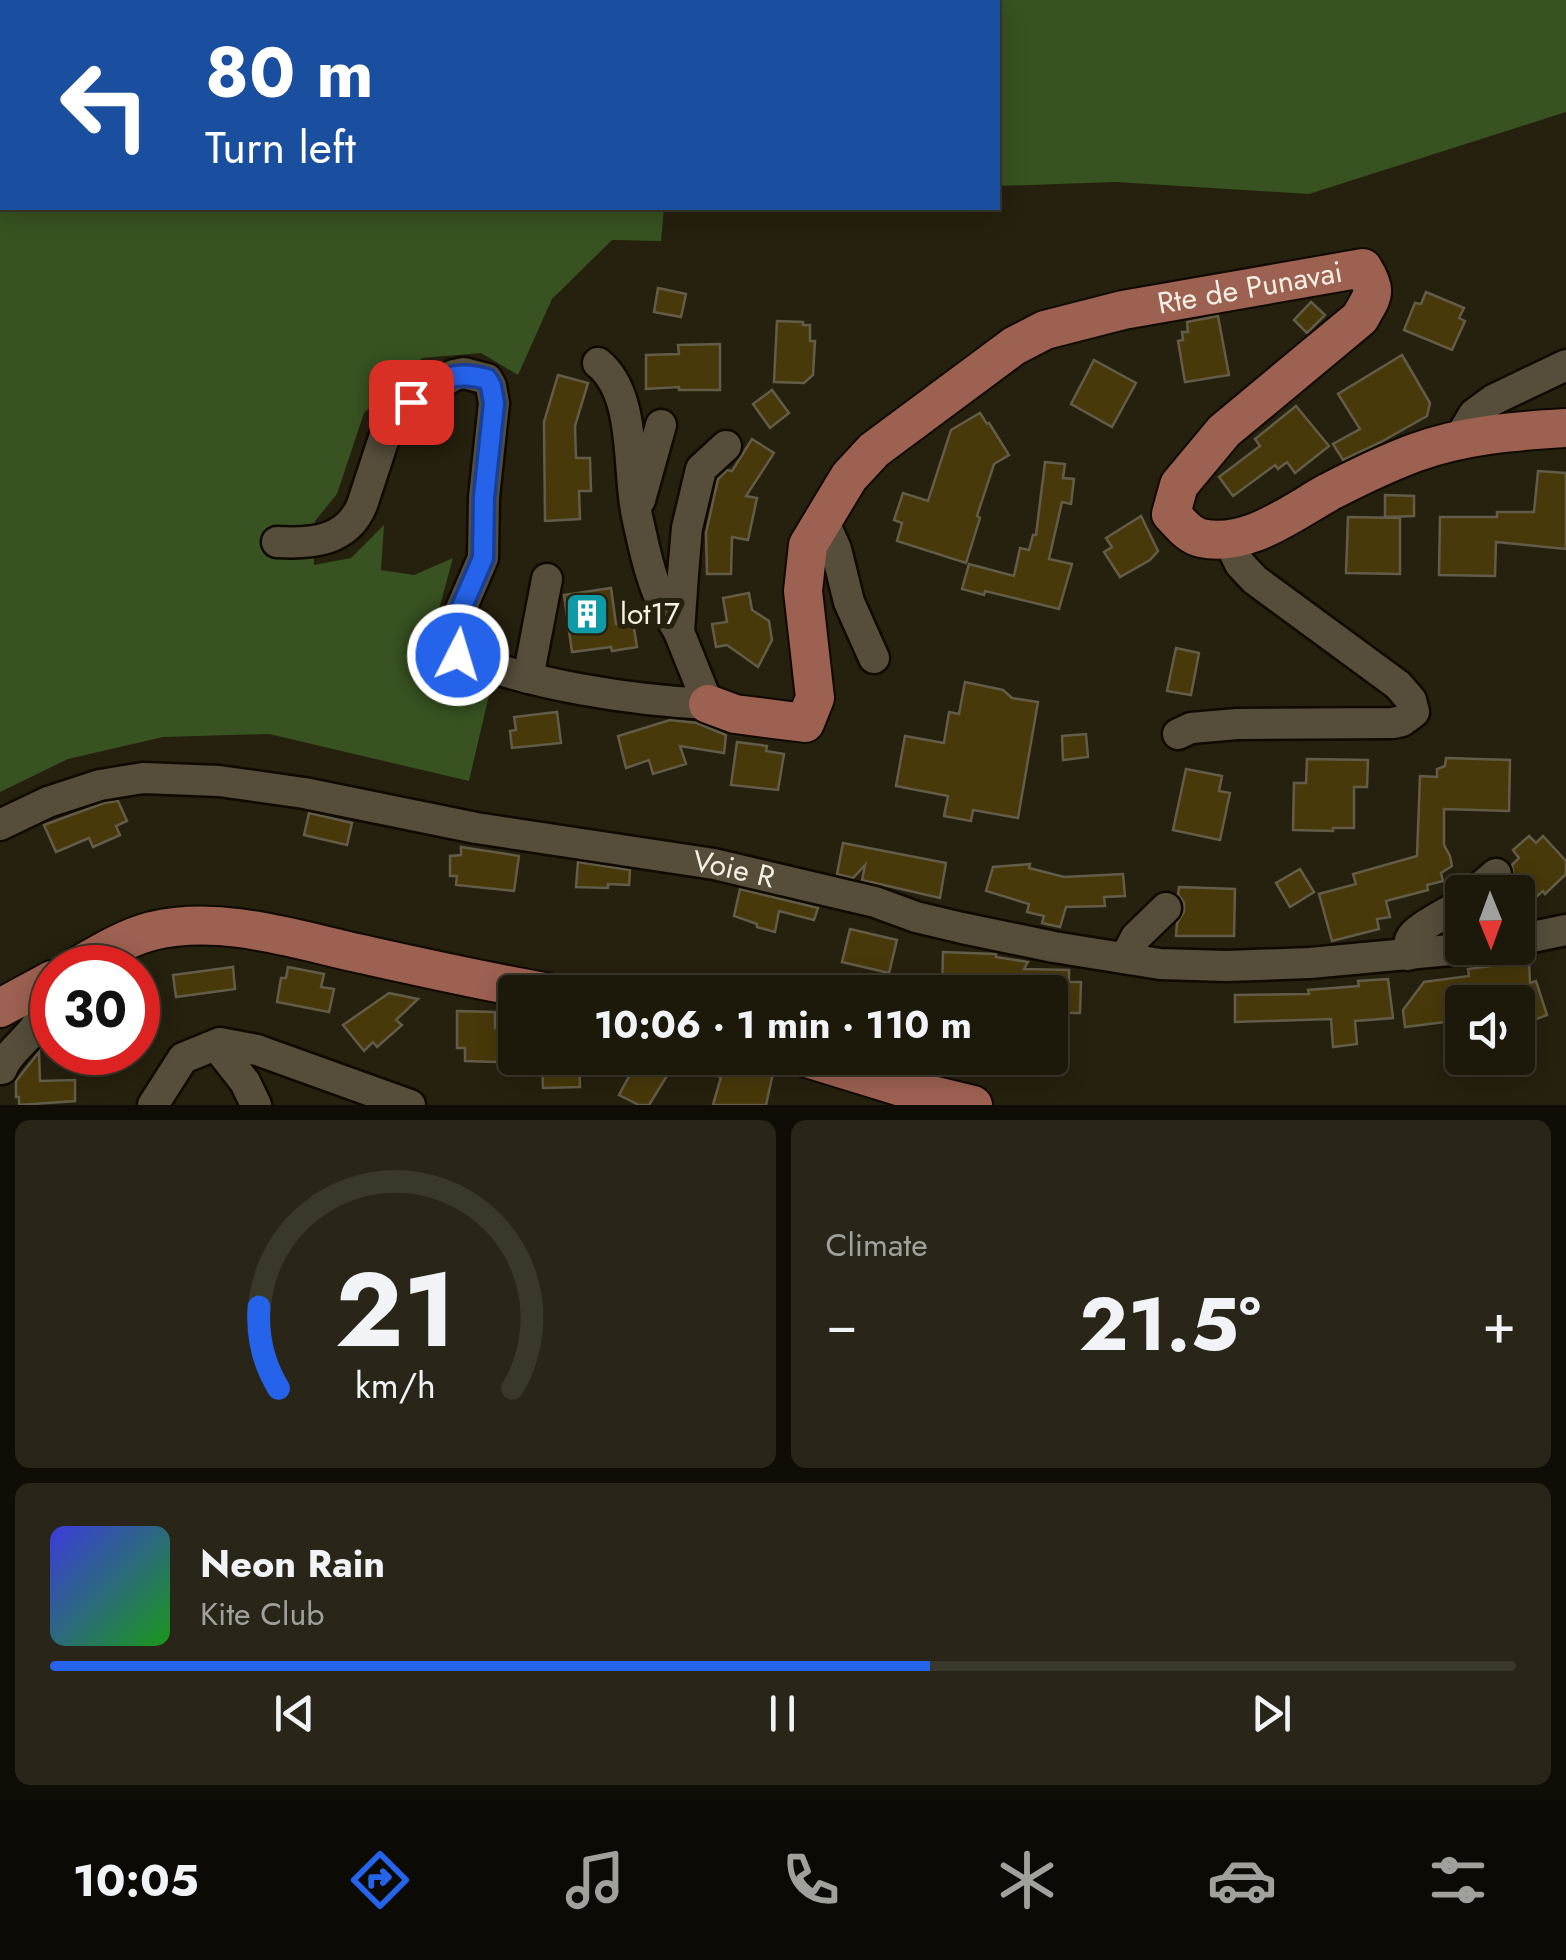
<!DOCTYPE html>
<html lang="en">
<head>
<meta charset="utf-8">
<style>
  :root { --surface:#1c180a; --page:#292518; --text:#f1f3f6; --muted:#a0a09c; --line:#3a372b; --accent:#2563eb }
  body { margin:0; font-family:Jost,sans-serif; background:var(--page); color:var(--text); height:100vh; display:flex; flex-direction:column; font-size:38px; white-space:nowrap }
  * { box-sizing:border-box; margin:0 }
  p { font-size:32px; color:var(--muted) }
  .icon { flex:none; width:55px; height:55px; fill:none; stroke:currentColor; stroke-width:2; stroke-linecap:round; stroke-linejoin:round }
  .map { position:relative; height:1105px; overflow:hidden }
  .details { display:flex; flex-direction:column; gap:15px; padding:15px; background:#0f0d06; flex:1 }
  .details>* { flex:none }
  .banner { position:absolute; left:0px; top:0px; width:1000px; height:210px; box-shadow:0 5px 25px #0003,0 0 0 2px var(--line); background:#1a4fa0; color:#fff; overflow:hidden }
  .needle { width:65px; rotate:179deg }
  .controls { position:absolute; left:1445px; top:875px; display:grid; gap:20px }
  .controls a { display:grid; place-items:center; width:90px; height:90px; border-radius:10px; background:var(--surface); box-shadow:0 5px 25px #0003,0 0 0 2px var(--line); font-size:50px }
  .speed { position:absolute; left:30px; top:945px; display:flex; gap:20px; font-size:50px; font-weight:700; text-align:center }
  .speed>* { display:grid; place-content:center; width:130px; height:130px; border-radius:50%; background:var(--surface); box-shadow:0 5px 25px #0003,0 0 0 2px var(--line); line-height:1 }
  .speed .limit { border:15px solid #d22; background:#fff; color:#111 }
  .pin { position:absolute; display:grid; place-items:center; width:85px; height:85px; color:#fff; margin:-42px; border-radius:20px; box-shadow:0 5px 15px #0006 }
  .me { position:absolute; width:110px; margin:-55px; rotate:5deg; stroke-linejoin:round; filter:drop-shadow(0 0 8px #0008) }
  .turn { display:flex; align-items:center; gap:35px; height:210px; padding:0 40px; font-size:45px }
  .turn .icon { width:130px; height:130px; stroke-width:2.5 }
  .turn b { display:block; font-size:70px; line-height:85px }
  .big { font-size:75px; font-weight:700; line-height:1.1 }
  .details .tile { flex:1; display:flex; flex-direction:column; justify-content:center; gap:15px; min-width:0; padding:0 35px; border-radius:15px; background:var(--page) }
  .details .dial { align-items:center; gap:0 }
  .dial svg { height:260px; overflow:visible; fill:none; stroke:var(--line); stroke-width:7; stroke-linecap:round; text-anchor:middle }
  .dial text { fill:var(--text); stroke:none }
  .song { display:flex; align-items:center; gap:30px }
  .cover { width:120px; height:120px; border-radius:15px; background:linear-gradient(135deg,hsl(240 70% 55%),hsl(120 70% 35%)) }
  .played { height:10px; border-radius:5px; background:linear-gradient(90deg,var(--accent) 60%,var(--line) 60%) }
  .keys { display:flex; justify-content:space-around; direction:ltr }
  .heat { display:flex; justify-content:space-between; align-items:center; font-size:55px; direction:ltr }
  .details .tiles { flex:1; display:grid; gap:15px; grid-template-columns:1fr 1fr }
  .tile:last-child { grid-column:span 2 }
  .trip { position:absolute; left:498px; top:975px; width:570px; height:100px; border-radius:10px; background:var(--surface); box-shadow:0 5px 25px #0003,0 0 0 2px var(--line); font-weight:700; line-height:100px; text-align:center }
  .tab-bar { display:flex; height:160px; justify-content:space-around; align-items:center; background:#0b0a04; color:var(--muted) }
  .tab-bar .icon { width:70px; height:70px }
  .tab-bar .current { color:var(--accent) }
  .tab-bar b { font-size:45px; color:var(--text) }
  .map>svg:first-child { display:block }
</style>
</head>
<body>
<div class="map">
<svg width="1566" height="1105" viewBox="0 0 1566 1105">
  <rect width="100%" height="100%" fill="#26200e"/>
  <polygon fill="#385221" points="0,0 1566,0 1566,112 1309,194 1116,182 998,186 998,2 2,2 2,208 664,208 661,241 612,240 552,299 518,375 481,353 422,358 364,413 337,494 315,521 314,565 351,558 384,525 381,570 414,575 453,558 430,642 447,685 490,691 469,781 269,734 163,737 68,759 0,792"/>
  <g fill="#48390a" stroke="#635c48" stroke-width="2.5">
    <polygon points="658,288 686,294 681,317 654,312"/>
    <polygon points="1426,292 1464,308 1459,318 1465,321 1452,350 1404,330 1415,303 1421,304"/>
    <polygon points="1311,302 1325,315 1307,333 1294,320"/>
    <polygon points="1218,316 1229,375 1185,382 1178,341 1183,340 1182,332 1188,332 1187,322"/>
    <polygon points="777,321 803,322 803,325 810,325 810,341 815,341 813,375 804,383 774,382"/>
    <polygon points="720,344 720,390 679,390 679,387 646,389 646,355 679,354 678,345"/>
    <polygon points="1402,355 1430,403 1427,416 1381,442 1343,460 1333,444 1360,429 1338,394"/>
    <polygon points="1094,360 1136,383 1112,427 1071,404"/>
    <polygon points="558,375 588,383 575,426 576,458 590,458 591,491 579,491 580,519 545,521 544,422"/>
    <polygon points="772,390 789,413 770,428 753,404"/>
    <polygon points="1296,406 1329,446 1295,473 1287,462 1278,469 1275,465 1233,496 1219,477 1260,446 1255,439"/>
    <polygon points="980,413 987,424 989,423 1009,455 994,464 977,516 980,518 966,563 897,541 902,523 894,520 903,493 928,501 951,430"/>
    <polygon points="752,439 774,453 746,496 757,498 748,540 732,537 731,574 707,574 706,533 718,479 727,470 732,471"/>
    <polygon points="1045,462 1065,464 1063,478 1074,479 1071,504 1062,502 1049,559 1072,564 1059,609 985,591 984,595 962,589 969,564 1014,576 1020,548 1029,550 1033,535 1036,535"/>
    <polygon points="1538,471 1566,473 1566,549 1496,542 1495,576 1439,575 1440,517 1497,517 1497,512 1534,512"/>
    <polygon points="1385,495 1414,496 1414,516 1385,517"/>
    <polygon points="1141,516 1158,551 1150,560 1120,577 1104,552 1112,547 1106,538"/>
    <polygon points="1348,517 1400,518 1400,574 1346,573"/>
    <polygon points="611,588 616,624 633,622 637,647 612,651 611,647 572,652 564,595"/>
    <polygon points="749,593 752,610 769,621 772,640 758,667 727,645 716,647 712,624 727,622 723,598"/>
    <polygon points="1176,648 1199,653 1191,695 1167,691"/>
    <polygon points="965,682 1003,690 1012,698 1038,702 1018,818 973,810 971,821 944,816 948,796 896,786 905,736 944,743 949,712 959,714"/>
    <polygon points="557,712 561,743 512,748 510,731 516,730 514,717"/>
    <polygon points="670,720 697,723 726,735 724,753 680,746 686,764 653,774 649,760 626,768 618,736"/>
    <polygon points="1086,734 1088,757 1063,760 1062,736"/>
    <polygon points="737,742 767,746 766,751 784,754 778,790 731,785"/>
    <polygon points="1446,758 1510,760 1509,811 1444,809 1444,845 1450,856 1452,866 1441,873 1443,881 1427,885 1428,890 1386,901 1390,917 1377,919 1379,929 1332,941 1319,894 1356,884 1353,874 1417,856 1420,776 1437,777 1437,769 1445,766"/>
    <polygon points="1307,759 1368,760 1367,787 1354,787 1354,828 1333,828 1333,831 1293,830 1294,783 1306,783"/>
    <polygon points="1186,769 1222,776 1219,791 1230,793 1220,840 1173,830"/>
    <polygon points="118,801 127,821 116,826 120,835 93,847 89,838 56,852 44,825 104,803"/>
    <polygon points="309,813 352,823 347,845 304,835"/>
    <polygon points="1529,836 1536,843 1543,836 1566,861 1566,874 1545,894 1543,891 1524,907 1518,900 1518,892 1511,892 1508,889 1514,879 1512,865 1519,858 1513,850"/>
    <polygon points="843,843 946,863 940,898 862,880 865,865 853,878 837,874"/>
    <polygon points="461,847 519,856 514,891 456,885 457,876 450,876 450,856 461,855"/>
    <polygon points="578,862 630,870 629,885 608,884 608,888 576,887"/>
    <polygon points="1030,864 1029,868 1064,877 1123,874 1125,896 1104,897 1105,906 1066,907 1060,927 1042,923 1044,916 1027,912 1029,904 986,891 993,867"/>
    <polygon points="1300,869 1314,892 1290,907 1276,883"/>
    <polygon points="1179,887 1235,889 1234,936 1176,936 1177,923 1184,912 1184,903 1178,894"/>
    <polygon points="740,889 818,908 814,920 779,911 775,932 757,927 757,924 734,916"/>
    <polygon points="850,929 897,940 889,973 842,962"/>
    <polygon points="943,952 996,954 996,957 1028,962 1024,969 1069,970 1069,982 1081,982 1080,1013 1067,1013 1066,1032 1050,1031 1050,992 942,992"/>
    <polygon points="1529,961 1530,983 1536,981 1547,1015 1518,1026 1518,1002 1459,1002 1461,1020 1405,1027 1403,1010 1424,982 1469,976 1468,969"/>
    <polygon points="233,967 235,989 176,997 173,975"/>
    <polygon points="288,967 324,974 321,987 334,989 329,1012 277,1002 281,978 286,978"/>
    <polygon points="1388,979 1393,1018 1355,1021 1357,1044 1333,1047 1331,1019 1235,1022 1235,995 1309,994 1308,990 1359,986 1358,981"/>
    <polygon points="389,993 418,999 396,1020 402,1025 377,1047 373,1042 364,1051 343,1025"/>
    <polygon points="457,1011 495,1012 495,1028 498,1028 497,1062 465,1061 465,1048 457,1048"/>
    <polygon points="39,1052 40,1081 75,1080 75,1101 19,1105 19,1097 16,1097 16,1081"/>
    <polygon points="542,1058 579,1058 580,1087 543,1088"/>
    <polygon points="639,1058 678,1058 649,1105 639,1105 619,1095"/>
    <polygon points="731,1059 773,1073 766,1105 713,1105 721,1077 710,1074"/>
  </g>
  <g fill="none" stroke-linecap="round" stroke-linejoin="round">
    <g stroke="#0f0900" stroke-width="35">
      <g id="minor">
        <path d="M598,363C637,394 627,469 637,516C643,543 649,573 660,598C665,610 673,621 679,632"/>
        <polyline points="1459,439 1474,414 1493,400 1566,365"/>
        <polyline points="640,500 661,425"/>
        <polyline points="824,522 836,549 849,602 874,658"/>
        <path d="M277,542C313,544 347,541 362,505L386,432L411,402L454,375L464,373L487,379L491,386L494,403L484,497L483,558L458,616L454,645L458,655C530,685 630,700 708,704L679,632L683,574L687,528L701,469L726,446"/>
        <polyline points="528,678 547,579"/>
        <polyline points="1178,734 1191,728 1237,724 1393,723 1402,721 1414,712 1411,700 1398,685 1255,580 1240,564 1228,539"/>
        <path id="s1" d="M0,825L48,802L100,785L143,778L219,781L304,793L476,828L714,864L875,902L916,917L962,928L1054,947L1160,964L1227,966L1310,963L1472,948"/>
        <polyline points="1475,892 1496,874"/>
        <polyline points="1518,940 1566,930"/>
        <path d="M1408,955C1409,949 1408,943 1411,938C1415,928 1452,911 1462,903"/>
        <polyline points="1125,958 1136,937 1166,908"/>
        <polyline points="216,1045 245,1082 256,1105"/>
        <path d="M2,1069C9,1047 45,1031 41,1006C40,1000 37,995 35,990"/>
        <polyline points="153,1105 183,1058 220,1043 257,1050 410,1105"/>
      </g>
    </g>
    <g stroke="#0f0900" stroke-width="42">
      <g id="major">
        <path id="s2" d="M708,704L735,714L805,723L815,698L803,591L808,545L849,477L874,450L1014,346L1045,330L1123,310L1363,268C1378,293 1373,294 1360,318L1224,431L1179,485L1171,514C1180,523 1188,535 1201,538C1248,548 1291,513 1329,492C1356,478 1385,464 1414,453C1463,435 1514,431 1566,428"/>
        <path d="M75,968C99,954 125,938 152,931C220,915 290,938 357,953C420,967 482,981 545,992"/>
        <polyline points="0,1008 52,980"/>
        <polyline points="807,1058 911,1090 973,1105"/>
      </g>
    </g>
    <use href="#minor" stroke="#564e3b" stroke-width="30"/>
    <use href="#major" stroke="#9d6152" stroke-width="38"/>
  </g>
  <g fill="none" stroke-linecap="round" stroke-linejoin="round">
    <g stroke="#184099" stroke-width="25">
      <path id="route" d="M411,402C439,380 452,369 487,379L491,386L494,403L484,497L483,558L458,616L454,646L458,655"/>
    </g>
    <use href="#route" stroke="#2563eb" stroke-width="18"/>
  </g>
  <defs>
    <g id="building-square" transform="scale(2.25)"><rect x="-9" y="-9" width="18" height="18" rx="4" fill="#0f9aa8" stroke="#26200e"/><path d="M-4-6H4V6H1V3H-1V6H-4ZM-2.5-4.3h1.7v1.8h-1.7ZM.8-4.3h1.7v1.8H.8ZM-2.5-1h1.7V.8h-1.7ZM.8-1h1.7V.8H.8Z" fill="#fff"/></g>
  </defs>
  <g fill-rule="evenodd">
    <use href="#building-square" x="587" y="614"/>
  </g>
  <g text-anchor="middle" stroke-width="10" stroke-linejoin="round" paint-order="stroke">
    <g font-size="30" fill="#f4f0e4" stroke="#26200e">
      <text dy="10" stroke="none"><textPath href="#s2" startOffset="815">Rte de Punavai</textPath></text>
      <text dy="10" stroke="none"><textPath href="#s1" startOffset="750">Voie R</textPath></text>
    </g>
    <g font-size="30" fill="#f4f0e4" stroke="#26200e" text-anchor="start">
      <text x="620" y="624">lot17</text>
    </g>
  </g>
</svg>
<div class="controls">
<a><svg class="needle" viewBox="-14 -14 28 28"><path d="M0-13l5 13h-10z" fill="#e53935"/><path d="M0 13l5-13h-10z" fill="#a0a09c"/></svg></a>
<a><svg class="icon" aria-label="sound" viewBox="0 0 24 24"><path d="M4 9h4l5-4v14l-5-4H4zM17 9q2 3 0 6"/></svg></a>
</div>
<div class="speed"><div class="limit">30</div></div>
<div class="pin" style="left:411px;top:402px;background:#d93025"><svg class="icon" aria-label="arrive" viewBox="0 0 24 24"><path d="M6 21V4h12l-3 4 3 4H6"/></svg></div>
<svg class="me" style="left:458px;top:655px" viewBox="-20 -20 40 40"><circle r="17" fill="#2563eb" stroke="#fff" stroke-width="3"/><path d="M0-11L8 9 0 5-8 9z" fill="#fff"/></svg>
<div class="trip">10:06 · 1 min · 110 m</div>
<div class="banner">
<div class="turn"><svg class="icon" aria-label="left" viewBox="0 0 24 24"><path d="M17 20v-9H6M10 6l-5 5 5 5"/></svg><div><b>80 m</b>Turn left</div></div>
</div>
</div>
<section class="details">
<div class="tiles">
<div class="tile dial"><svg viewBox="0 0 100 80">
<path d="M14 69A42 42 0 1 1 86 69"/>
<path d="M14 69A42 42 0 0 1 8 44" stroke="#2563eb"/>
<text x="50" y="56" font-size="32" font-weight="700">21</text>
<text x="50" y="72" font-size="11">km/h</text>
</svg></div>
<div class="tile"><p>Climate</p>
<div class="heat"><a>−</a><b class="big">21.5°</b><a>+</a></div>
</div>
<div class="tile">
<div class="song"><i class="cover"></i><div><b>Neon Rain</b><p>Kite Club</p></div></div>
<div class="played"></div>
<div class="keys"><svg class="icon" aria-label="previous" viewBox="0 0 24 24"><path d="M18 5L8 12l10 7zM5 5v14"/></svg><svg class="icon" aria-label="pause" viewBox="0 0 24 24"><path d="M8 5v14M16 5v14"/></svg><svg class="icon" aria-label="next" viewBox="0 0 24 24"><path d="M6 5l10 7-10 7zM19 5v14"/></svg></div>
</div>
</div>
</section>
<nav class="tab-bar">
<b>10:05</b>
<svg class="icon current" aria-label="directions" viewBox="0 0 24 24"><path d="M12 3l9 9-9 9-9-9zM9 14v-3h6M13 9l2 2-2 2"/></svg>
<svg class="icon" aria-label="music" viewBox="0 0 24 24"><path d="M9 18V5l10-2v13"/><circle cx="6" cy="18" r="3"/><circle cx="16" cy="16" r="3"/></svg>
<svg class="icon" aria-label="phone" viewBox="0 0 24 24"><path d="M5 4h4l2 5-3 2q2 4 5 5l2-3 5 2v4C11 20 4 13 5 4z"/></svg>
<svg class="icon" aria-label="climate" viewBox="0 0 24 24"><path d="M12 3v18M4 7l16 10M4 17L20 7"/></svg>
<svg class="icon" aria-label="car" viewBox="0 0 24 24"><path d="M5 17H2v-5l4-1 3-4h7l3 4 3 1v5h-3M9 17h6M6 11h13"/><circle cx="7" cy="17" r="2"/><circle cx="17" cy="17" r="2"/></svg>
<svg class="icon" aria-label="filters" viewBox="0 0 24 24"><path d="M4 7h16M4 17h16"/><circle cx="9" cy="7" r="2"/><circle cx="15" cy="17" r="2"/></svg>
</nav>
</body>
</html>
